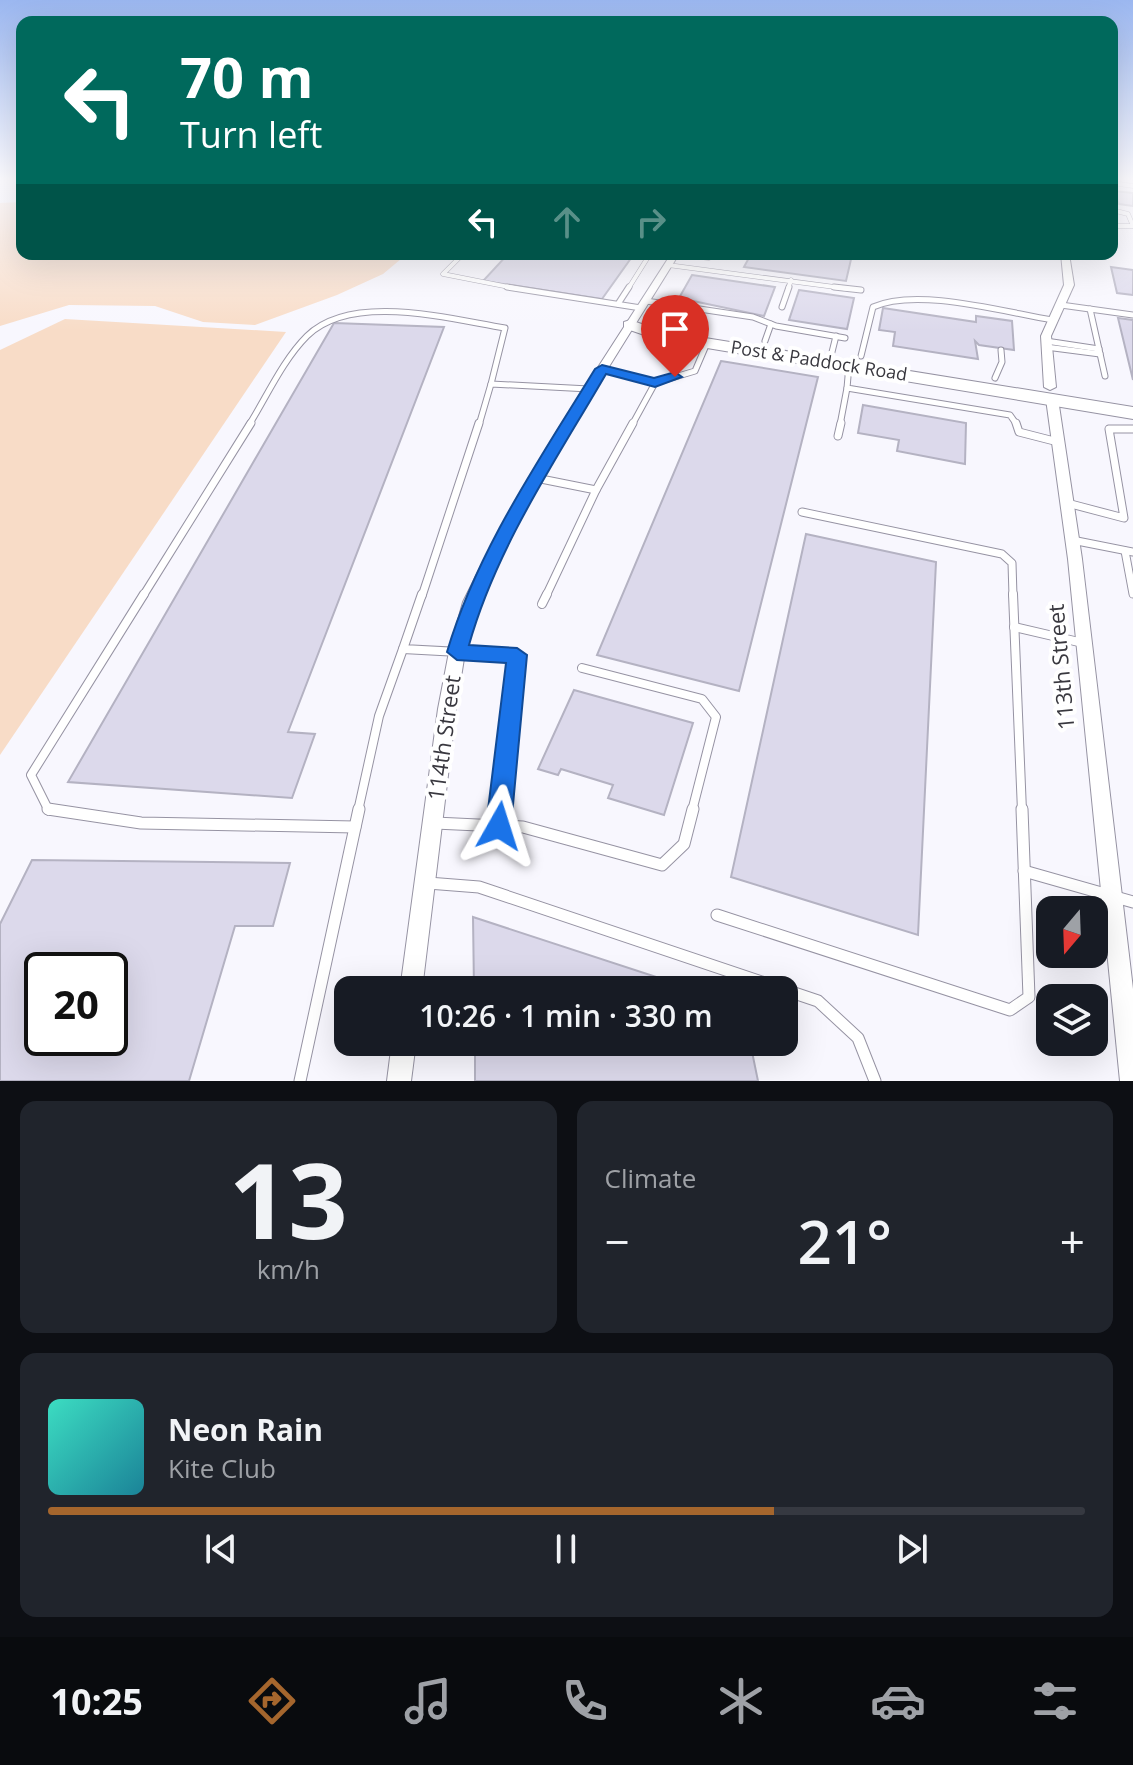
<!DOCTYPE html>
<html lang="en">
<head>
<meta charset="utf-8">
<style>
  :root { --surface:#171b24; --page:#20242c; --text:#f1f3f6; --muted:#9ea1a6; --line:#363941; --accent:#a5662d }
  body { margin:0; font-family:"Open Sans",sans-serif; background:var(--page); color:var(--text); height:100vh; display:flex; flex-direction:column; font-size:30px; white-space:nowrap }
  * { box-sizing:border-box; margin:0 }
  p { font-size:26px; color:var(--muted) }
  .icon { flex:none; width:44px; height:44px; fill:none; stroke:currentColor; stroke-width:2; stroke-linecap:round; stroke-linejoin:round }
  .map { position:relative; height:1081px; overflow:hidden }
  .sheet { display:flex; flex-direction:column; gap:20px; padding:20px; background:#0d0f14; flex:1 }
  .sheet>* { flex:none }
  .guide { position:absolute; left:16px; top:16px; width:1102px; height:244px; border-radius:16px; box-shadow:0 8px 32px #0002; background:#00695c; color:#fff; overflow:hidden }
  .needle { width:52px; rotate:199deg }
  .fabs { position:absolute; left:1036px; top:896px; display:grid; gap:16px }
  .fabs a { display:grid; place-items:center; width:72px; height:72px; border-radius:16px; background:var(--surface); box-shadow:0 8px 32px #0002; font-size:40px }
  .speed { position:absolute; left:24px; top:952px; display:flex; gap:16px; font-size:40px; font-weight:700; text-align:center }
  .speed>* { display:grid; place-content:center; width:104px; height:104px; border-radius:50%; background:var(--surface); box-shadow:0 8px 32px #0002; line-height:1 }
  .speed .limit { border:4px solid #111; border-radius:12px; background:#fff; color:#111 }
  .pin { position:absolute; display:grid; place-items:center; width:68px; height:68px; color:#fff; margin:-82px -34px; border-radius:50% 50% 50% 0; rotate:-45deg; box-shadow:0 0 8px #0007 }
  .pin .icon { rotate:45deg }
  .me { position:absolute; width:88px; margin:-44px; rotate:6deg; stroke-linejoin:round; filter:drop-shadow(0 0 6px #0008) }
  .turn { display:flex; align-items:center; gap:28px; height:168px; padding:0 32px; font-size:36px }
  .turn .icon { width:104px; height:104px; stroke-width:2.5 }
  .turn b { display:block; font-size:56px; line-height:68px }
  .lanes { display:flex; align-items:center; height:76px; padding:0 32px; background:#0003; justify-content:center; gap:40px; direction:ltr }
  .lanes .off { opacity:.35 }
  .big { font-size:60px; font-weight:600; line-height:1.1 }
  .sheet .tile { flex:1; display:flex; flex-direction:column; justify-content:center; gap:12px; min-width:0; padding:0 28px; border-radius:16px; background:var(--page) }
  .sheet .dial { align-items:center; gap:0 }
  .dial b { font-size:104px; line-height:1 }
  .song { display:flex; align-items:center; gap:24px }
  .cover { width:96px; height:96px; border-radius:12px; background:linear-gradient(135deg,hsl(170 70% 55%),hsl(190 70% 35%)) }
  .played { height:8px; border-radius:4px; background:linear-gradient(90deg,var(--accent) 70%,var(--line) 70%) }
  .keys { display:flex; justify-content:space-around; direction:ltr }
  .heat { display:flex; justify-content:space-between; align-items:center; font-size:44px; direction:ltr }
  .sheet .tiles { flex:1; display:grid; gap:20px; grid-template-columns:1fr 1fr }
  .tile:last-child { grid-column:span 2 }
  .trip { position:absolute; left:334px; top:976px; width:464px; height:80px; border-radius:16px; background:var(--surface); box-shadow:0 8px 32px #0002; font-weight:600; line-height:80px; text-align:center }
  .menu { display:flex; height:128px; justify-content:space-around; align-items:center; background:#090b0e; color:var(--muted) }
  .menu .icon { width:56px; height:56px }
  .menu .on { color:var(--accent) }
  .menu b { font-size:36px; color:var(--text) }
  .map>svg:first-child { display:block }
</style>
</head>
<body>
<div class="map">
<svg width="1133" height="1081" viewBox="0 0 1133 1081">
  <rect width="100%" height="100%" fill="#f8f7fe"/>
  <g fill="#f8dcc7">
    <polygon points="22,202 22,254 407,254 383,274 337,295 255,325 203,322 155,306 69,305 0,326 0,203"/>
    <polygon points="65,319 286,332 0,755 0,350"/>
  </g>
  <g fill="#dcd9eb" stroke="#b4b2c2" stroke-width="2" fill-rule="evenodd">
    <polygon points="1114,191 1133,193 1133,206 1119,204"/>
    <polygon points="508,254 634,254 602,299 483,281"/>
    <polygon points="751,254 846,254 852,255 846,281 744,267"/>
    <polygon points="1111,267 1133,270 1133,295 1117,293"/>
    <polygon points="692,275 775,287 764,316 679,298"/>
    <polygon points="799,290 854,298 847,329 789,320"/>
    <polygon points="883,308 976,322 976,316 1012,321 1014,350 979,345 975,341 978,359 893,346 895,332 879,330"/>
    <polygon points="1118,318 1133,320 1133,380"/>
    <polygon points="334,323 444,327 288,732 315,734 292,798 68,782"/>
    <polygon points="721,361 818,377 739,691 597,655"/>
    <polygon points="863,405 966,423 965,464 897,451 899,440 858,433"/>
    <polygon points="806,534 936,562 918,935 731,877"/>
    <polygon points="574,690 693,723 664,815 608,798 613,785 561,769 558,775 538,769"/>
    <path d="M32,860L290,863L273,926H235L189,1081H0V924ZM42,970H110V1038H42Z"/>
    <polygon points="473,917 696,990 474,990"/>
    <polygon points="475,1042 750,1042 758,1081 475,1081"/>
  </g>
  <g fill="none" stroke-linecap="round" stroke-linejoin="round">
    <g stroke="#9693a3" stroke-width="5">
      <g id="lane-far4">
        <polyline points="1119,184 1133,186"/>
        <polyline points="1112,210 1128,214 1133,226 1112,226"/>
        <polyline points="463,254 443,274 519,289"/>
        <polyline points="675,255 709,258 710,254"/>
        <polyline points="668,265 850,289"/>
        <polyline points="628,289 650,254"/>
        <polyline points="788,289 791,280"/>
      </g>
    </g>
    <g stroke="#9693a3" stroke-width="7">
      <g id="lane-far3">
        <polyline points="507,287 641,308"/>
        <polyline points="834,287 861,290"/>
        <polyline points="646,301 753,317 776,326 845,338"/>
        <polyline points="618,304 629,287"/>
        <polyline points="1061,305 1133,315"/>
        <polyline points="782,307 789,287"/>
        <polyline points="1090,309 1105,376"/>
        <polyline points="765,341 771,324"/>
        <polyline points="1046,341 1099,349"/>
        <polyline points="1046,347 1100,354"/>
        <polyline points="832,352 836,336"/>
        <path d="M861,356L873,307C917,287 1004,312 1052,320"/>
        <polyline points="849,365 847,388 1010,415 1017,425"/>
        <polyline points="602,369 655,383 632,425"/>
        <polyline points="995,378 1002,362 1001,350"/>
        <polyline points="655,383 695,371 707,343"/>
        <path d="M249,425C267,396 283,360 307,336C352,292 449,319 505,328L491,384"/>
        <polyline points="479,425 491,384 589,389"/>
        <polyline points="840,425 847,388"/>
      </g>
    </g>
    <g stroke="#9693a3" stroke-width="9">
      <g id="lane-far2">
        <polyline points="1016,423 1019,432 1058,442"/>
        <polyline points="838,436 841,423"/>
        <polyline points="536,478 596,490 546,596"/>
        <polyline points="596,490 633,423"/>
        <polyline points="1067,503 1124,518 1109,429 1133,429"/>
        <polyline points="802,512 1002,554 1012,563 1013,596"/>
        <polyline points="1072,540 1133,552"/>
        <polyline points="1125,551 1133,594"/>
        <polyline points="143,596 251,423"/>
        <polyline points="422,596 479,423"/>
      </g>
    </g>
    <g stroke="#9693a3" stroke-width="10">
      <g id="lane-far1">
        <polyline points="422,594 403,649 517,655 501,811"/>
        <polyline points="1013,594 1022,811"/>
        <polyline points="542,604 547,594"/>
        <polyline points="1014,627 1083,643"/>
        <polyline points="582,668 702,699 716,717 692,811"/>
        <polyline points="49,811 31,775 144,594"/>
        <polyline points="358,811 379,716 403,649"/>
      </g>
    </g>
    <g stroke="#9693a3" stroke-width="13">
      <g id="lane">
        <polyline points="48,809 141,823 355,827"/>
        <polyline points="435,823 523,827 662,865 684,844 693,809"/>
        <polyline points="499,826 501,809"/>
        <polyline points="1024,871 1133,902"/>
        <polyline points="428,883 479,887 818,1001 858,1038 875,1081"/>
        <polyline points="717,915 1010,1010 1029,997 1022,809"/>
        <polyline points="300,1081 359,809"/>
      </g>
    </g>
    <g stroke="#9693a3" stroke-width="2">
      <g id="street">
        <polygon points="671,254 679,254 569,431 498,560 479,602 465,652 456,709 422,990 400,990 438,709 449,652 463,602 484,560 557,431"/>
        <polygon points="1061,254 1069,254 1074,285 1051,336 1056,387 1050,390 1044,387 1041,336 1064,285"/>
        <polygon points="1052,396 1058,399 1082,559 1133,989 1133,1081 1120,1081 1068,559 1046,399"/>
        <polygon points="392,1042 416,1042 411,1081 387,1081"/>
      </g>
    </g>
    <g stroke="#9693a3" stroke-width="2">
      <polygon id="secondary" points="630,320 662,331 1133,407 1133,419 659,340 624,328 624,322"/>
    </g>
    <use href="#lane-far4" stroke="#fff" stroke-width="4"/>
    <use href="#lane-far3" stroke="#fff" stroke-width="5"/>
    <use href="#lane-far2" stroke="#fff" stroke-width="7"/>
    <use href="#lane-far1" stroke="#fff" stroke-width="8"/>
    <use href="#lane" stroke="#fff" stroke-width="11"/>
    <use href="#street" fill="#fff" fill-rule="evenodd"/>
    <use href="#secondary" fill="#fff" fill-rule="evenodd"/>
  </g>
  <linearGradient id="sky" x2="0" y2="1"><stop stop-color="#9bb7f0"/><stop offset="0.54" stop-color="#fcfbff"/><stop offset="1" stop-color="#fcfbff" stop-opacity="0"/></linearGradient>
  <rect width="1133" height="331" fill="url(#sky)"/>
  <path fill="#1a73e8" stroke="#114b97" stroke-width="2" d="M602,365L654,378L675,372L682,377L655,387L606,374C556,460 496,548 469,645L517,648L527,655L511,826L508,834L499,837L490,834L486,826L506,663L457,660L447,652C477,550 540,459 595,369Z"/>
  <g text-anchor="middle" stroke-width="8" stroke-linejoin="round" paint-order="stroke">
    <g font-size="18" fill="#39383f" stroke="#fff">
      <text transform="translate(819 361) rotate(9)" y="6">Post &amp; Paddock Road</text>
    </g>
    <g font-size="22" fill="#39383f" stroke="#fff">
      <text transform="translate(1061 667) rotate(-95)" y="8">113th Street</text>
      <text transform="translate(444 738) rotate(-82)" y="8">114th Street</text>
    </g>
  </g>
</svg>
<div class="fabs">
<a><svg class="needle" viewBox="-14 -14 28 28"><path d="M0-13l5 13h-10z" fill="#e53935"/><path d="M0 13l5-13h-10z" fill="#9ea1a6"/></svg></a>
<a><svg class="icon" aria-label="layers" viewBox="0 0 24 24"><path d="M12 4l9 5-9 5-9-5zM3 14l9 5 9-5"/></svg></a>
</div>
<div class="speed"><div class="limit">20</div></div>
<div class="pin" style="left:675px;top:377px;background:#d93025"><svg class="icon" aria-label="arrive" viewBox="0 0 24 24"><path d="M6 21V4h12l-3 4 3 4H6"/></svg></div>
<svg class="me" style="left:499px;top:826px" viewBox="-20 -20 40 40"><path d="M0-17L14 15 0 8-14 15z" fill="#1a73e8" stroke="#fff" stroke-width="4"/></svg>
<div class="trip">10:26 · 1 min · 330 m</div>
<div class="guide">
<div class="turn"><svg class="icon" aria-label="left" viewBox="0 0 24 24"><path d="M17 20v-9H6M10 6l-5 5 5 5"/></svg><div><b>70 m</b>Turn left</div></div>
<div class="lanes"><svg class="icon" aria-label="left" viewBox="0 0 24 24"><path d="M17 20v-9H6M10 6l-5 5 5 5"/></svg><svg class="icon off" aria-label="ahead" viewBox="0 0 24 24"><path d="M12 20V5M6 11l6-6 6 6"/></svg><svg class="icon off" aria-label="right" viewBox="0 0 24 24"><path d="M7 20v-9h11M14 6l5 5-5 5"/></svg></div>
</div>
</div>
<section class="sheet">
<div class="tiles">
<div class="tile dial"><b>13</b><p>km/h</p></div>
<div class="tile"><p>Climate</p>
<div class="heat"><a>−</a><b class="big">21°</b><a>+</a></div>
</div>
<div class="tile">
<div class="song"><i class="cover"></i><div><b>Neon Rain</b><p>Kite Club</p></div></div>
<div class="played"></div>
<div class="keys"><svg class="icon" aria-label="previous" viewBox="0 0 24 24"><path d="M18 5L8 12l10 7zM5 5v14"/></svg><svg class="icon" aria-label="pause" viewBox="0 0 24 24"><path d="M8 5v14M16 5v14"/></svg><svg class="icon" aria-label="next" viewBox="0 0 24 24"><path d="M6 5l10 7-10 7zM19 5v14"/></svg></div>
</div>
</div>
</section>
<nav class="menu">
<b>10:25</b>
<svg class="icon on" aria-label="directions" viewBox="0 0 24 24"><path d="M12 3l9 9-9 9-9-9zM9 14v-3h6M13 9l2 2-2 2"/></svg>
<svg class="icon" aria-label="music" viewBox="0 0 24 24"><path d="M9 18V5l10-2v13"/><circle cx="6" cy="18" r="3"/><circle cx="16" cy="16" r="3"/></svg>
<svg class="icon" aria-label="phone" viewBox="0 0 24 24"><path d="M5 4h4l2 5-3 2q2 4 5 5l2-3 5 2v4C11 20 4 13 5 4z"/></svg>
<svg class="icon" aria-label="climate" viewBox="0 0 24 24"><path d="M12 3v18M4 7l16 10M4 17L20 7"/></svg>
<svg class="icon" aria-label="car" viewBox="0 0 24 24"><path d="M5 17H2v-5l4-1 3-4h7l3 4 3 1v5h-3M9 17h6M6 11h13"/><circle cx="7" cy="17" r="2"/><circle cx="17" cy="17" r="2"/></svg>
<svg class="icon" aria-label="filters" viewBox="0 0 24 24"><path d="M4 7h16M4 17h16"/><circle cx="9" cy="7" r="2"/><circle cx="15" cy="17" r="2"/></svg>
</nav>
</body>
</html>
